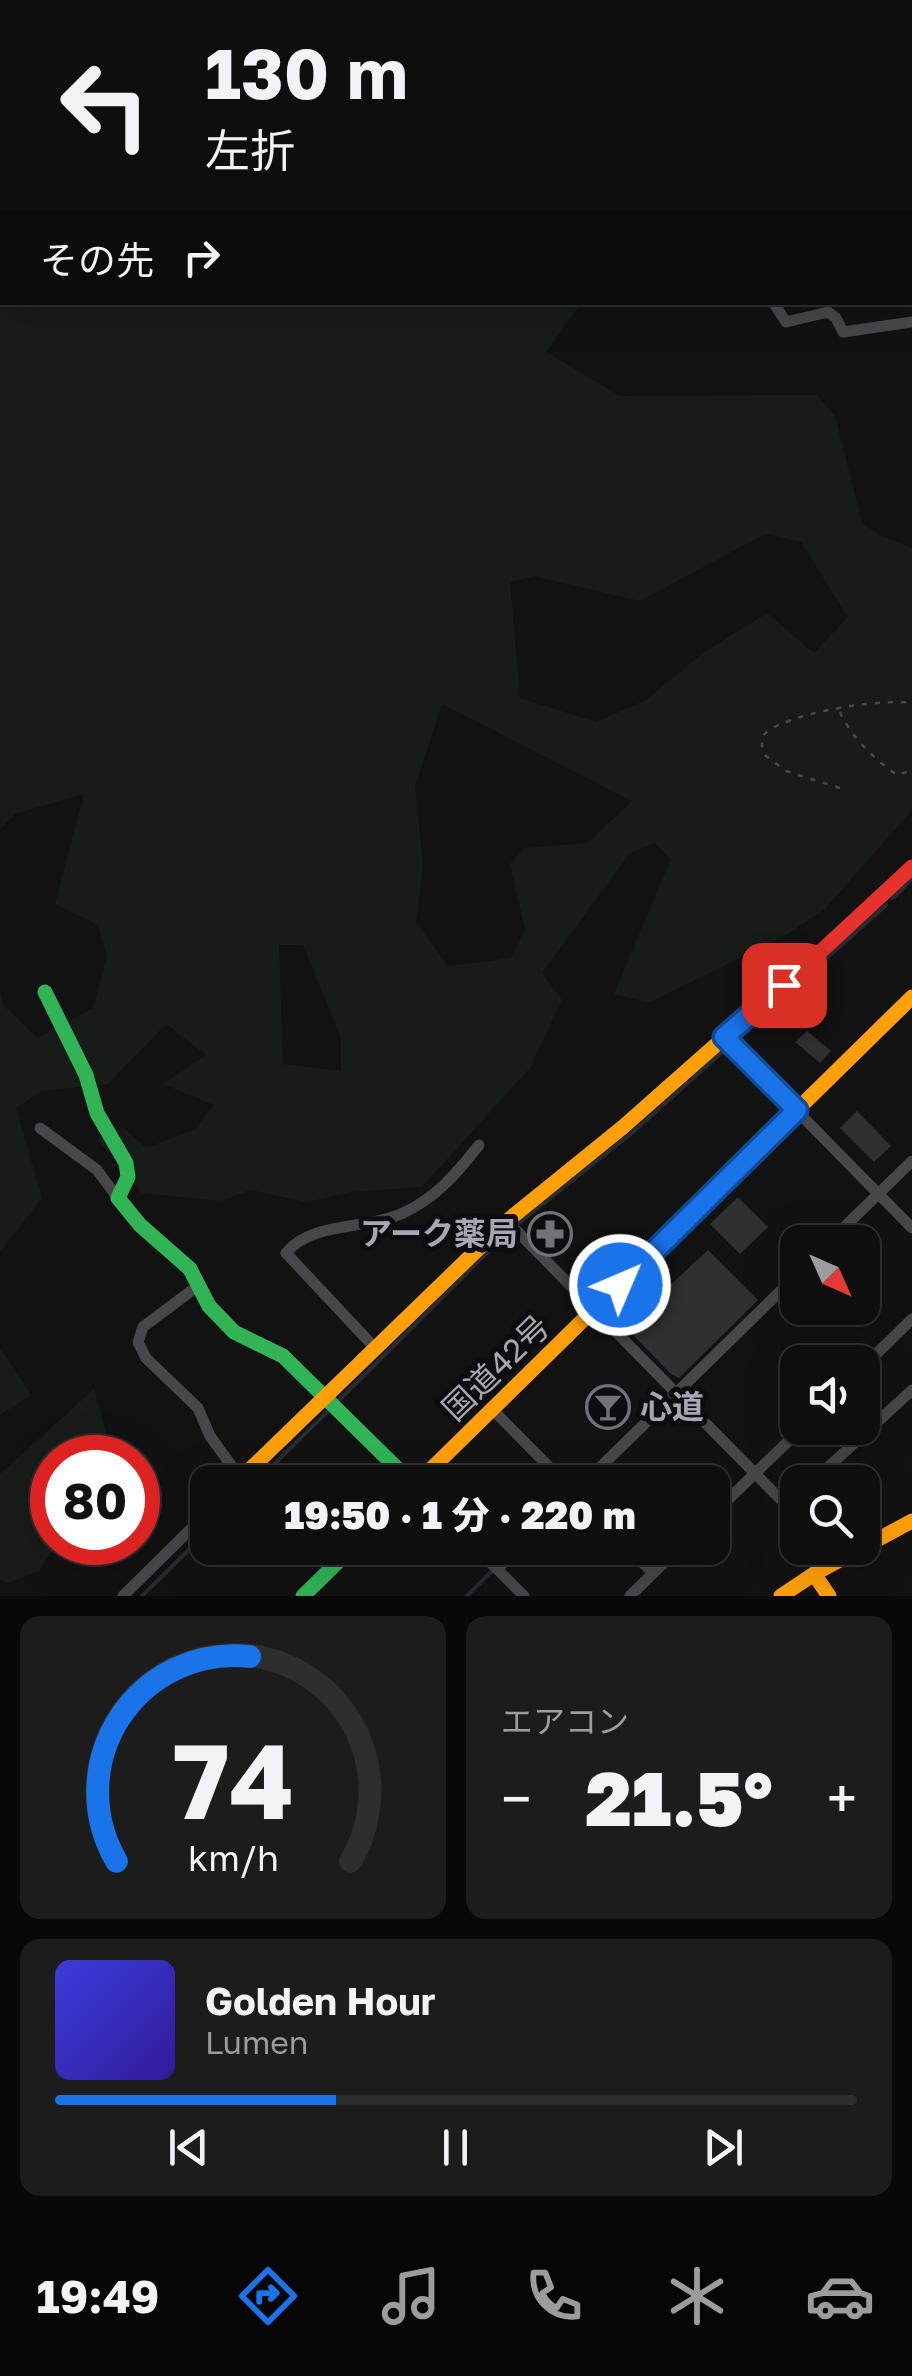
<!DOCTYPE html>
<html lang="ja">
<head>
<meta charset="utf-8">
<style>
  :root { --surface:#0e0e0e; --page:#1c1c1c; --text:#f1f3f6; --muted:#9b9c9e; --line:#2e2e2e; --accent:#1a73e8 }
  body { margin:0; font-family:"Golos Text","Noto Sans JP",sans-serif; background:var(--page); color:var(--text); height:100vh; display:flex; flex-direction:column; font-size:38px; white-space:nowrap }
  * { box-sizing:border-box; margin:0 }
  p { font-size:32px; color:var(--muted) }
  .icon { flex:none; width:55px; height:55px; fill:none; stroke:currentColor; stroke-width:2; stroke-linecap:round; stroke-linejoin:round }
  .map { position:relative; height:1596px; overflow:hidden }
  .drawer { display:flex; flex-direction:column; gap:20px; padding:20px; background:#080808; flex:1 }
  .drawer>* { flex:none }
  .hud { position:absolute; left:0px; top:0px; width:912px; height:305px; box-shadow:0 10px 40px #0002,0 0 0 2px var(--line); background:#0e0e0e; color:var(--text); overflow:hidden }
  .needle { width:65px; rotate:135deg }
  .tools { position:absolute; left:780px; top:1225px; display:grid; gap:20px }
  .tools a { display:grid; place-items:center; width:100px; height:100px; border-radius:20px; background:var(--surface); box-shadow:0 10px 40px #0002,0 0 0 2px var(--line); font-size:50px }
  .speed { position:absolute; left:30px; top:1435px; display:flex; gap:20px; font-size:50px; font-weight:700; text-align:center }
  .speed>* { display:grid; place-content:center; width:130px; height:130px; border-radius:50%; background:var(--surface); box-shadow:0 10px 40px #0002,0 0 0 2px var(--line); line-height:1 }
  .speed .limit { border:15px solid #d22; background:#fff; color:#111 }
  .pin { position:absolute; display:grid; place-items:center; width:85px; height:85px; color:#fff; margin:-42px; border-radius:20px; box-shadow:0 5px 15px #0006 }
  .me { position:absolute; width:110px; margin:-55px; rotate:45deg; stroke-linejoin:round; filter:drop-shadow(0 0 8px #0008) }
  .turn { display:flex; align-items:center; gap:35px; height:210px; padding:0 40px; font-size:45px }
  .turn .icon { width:130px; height:130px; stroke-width:2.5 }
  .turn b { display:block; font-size:70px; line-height:85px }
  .then { display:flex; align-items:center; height:95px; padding:0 40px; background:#0003; gap:20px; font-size:38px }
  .big { font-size:75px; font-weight:800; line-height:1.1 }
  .drawer .widget { flex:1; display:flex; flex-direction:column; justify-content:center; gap:15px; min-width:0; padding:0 35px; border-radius:20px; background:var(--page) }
  .drawer .dial { align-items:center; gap:0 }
  .dial svg { height:260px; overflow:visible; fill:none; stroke:var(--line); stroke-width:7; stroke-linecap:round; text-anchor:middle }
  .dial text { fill:var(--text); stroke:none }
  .song { display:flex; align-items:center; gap:30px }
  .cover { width:120px; height:120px; border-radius:15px; background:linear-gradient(135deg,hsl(240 70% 55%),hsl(250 70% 35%)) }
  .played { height:10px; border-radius:5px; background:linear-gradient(90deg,var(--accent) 35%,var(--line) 35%) }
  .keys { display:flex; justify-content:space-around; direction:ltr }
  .heat { display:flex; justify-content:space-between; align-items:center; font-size:55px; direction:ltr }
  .drawer .tiles { flex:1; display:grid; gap:20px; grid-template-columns:1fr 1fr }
  .widget:last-child { grid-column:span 2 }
  .trip { position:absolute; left:190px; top:1465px; width:540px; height:100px; border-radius:20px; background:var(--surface); box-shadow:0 10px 40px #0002,0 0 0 2px var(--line); font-weight:800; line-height:100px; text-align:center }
  .menu { display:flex; height:160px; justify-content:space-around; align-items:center; background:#060606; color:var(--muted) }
  .menu .icon { width:70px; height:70px }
  .menu .current { color:var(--accent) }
  .menu b { font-size:45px; color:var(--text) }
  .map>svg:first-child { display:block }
</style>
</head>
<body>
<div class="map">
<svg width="912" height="1596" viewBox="0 0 912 1596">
  <rect width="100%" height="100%" fill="#121212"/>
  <g fill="#171c18" fill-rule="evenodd">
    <path d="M0,0H912L910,65V2H2V302L581,303L546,352L620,396L817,395L835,416L862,523L881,536L912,548V810L825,909L786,935L649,1003L614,994L671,859L655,843L630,853L542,973L562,1000L530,1068L422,1187L351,1192L307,1202L250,1190L222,1201L142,1193L97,1139L123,1127L146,1148L195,1129L214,1105L163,1084L206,1055L166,1024L108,1084L42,1091L16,1108L42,1198L0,1252V990L3,1005L38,1038L93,1008L107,957L98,925L55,904L84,794L15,814L0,829ZM765,534L801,542L848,617L814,653L767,613L703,653L646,700L596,722L520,698L510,582L534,576L640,601ZM442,704L632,801L587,843L525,848L510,864L525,929L511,958L448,966L416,922L423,865L415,786ZM279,945H303L341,1038V1071L283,1064Z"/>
    <polygon points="0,1348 31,1395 0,1415"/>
    <polygon points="94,1389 111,1450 107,1457 52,1458 52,1542 56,1543 39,1571 8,1583 0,1579 0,1474"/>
  </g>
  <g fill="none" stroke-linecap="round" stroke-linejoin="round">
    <g stroke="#282b32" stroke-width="4">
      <polyline points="893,898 912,879"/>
      <polyline points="337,1402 509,1231 633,1132 886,905"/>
      <polyline points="256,1482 331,1408"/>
      <polyline points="142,1596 208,1531"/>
      <polyline points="467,1596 492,1571"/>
    </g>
  </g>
  <g fill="#303032">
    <polygon points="807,1031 831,1051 820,1063 795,1042"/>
    <polygon points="857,1111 891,1146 874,1162 840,1128"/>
    <polygon points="738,1197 768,1227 740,1254 710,1224"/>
    <polygon points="708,1250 758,1300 679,1378 672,1375 625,1327"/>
  </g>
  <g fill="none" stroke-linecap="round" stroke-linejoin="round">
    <g stroke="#48494c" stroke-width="2.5" stroke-dasharray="5 8" stroke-linecap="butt">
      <path d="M840,712C851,737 875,760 897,775L912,770"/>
      <path d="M840,788L786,771L766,756L762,746V737C780,713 883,698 912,703"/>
    </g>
    <g stroke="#47474b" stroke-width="11">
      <polyline points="188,0 189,2"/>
      <polyline points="225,2 227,0"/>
      <polyline points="910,209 912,209"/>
      <polyline points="773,302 786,322 828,312 836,318 843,332 912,322"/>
      <polyline points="724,1037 912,1228"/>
      <polyline points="40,1128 97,1170 118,1198"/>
      <polyline points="507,1221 787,1506 798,1496"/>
      <polyline points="829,1242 912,1161"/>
      <polyline points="199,1285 143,1327 138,1342 146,1358 198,1408 210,1436 241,1479"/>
      <path d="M375,1348L286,1253C312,1221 367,1230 403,1213C436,1198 457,1173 479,1145"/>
      <polyline points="862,1368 912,1319"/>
      <polyline points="493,1410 564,1482"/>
      <polyline points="585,1482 798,1274"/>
      <polyline points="812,1482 912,1390"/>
      <polyline points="712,1515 802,1428"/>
      <polyline points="476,1548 524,1596"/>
      <polyline points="628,1548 653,1573"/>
      <polyline points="497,1569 519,1548"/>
      <polyline points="123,1596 208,1512"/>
      <polyline points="630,1596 679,1548"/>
    </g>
    <g stroke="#30b455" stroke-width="15">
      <polyline points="45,992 86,1075 97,1113 126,1163 128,1177 118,1198 140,1225 190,1269 209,1306 234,1332 283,1356 411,1482"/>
      <polyline points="303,1596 352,1548"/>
    </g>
    <g stroke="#ff9f0a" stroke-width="15">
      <polyline points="237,1482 507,1221 623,1127 803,968"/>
      <polyline points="418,1482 912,997"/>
      <polyline points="814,1574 912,1521"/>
      <polyline points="781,1596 814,1574 829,1596"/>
    </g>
    <polyline stroke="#e5322d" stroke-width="15" points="803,968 912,867"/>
  </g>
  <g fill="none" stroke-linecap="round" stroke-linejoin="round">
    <g stroke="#114b97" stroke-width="25">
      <polyline id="route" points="620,1285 797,1110 724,1037 784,985"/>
    </g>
    <use href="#route" stroke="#1a73e8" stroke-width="18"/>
  </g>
  <defs>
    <g id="pharmacy-ring" transform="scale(2.25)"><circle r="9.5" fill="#0d0c0e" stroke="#72737a" stroke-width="1.5"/><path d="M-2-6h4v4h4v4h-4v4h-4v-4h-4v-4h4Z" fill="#72737a"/></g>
    <g id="bar-ring" transform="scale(2.25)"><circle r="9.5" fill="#0d0c0e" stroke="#72737a" stroke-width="1.5"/><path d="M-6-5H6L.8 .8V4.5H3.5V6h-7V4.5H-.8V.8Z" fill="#72737a"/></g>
  </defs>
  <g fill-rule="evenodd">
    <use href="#pharmacy-ring" x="550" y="1234"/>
    <use href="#bar-ring" x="608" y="1407"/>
  </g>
  <g text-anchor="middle" stroke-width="10" stroke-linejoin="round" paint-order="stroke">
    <g font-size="32" font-weight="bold" fill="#a5a7b2" stroke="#0d0c0e" text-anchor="end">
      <text x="518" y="1245">アーク薬局</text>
      <text x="640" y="1418" text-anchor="start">心道</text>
    </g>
    <g font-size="32" fill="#a5a7b2" stroke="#0d0c0e">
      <text transform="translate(496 1368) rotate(-44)" y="11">国道42号</text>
    </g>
  </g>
</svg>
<div class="tools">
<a><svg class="needle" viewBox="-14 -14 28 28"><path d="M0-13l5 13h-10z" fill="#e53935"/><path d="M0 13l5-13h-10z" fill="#9b9c9e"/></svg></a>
<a><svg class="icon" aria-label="sound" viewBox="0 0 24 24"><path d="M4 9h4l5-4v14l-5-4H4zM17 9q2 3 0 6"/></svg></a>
<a><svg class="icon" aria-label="search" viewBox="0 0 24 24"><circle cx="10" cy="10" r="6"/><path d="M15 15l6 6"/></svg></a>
</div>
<div class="speed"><div class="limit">80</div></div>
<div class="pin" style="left:784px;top:985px;background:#d93025"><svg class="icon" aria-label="arrive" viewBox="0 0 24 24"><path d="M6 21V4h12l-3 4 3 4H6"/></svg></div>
<svg class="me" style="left:620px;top:1285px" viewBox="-20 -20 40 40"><circle r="17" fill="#1a73e8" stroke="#fff" stroke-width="3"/><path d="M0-11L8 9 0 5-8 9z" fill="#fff"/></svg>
<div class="trip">19:50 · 1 分 · 220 m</div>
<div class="hud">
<div class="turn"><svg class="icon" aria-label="left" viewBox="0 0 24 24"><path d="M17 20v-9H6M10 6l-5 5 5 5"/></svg><div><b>130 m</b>左折</div></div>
<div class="then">その先<svg class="icon" aria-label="right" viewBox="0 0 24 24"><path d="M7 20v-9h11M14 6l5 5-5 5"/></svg></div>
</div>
</div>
<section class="drawer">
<div class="tiles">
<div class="widget dial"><svg viewBox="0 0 100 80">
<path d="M14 69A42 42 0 1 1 86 69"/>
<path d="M14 69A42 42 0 0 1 55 6" stroke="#1a73e8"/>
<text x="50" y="56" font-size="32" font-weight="700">74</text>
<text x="50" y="72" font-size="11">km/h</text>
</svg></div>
<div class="widget"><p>エアコン</p>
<div class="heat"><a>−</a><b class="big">21.5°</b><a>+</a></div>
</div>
<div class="widget">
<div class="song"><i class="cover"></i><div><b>Golden Hour</b><p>Lumen</p></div></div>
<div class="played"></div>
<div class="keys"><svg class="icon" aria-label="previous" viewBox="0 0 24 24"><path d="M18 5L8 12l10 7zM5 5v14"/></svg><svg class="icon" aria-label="pause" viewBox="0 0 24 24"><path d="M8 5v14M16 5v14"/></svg><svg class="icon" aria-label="next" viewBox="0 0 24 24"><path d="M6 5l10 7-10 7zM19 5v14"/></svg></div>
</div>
</div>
</section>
<nav class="menu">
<b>19:49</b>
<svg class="icon current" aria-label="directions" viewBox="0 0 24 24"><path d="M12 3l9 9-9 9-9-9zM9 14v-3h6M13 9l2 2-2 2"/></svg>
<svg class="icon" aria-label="music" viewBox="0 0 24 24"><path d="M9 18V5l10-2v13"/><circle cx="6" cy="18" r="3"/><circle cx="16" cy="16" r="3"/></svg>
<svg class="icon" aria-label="phone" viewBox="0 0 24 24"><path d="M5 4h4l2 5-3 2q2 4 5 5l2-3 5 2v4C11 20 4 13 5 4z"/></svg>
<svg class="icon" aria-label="climate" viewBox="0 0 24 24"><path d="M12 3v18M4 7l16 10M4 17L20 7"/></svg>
<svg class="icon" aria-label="car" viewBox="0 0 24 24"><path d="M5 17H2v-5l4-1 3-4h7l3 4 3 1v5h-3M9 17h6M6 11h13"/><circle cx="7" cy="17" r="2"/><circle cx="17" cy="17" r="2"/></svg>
</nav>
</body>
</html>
